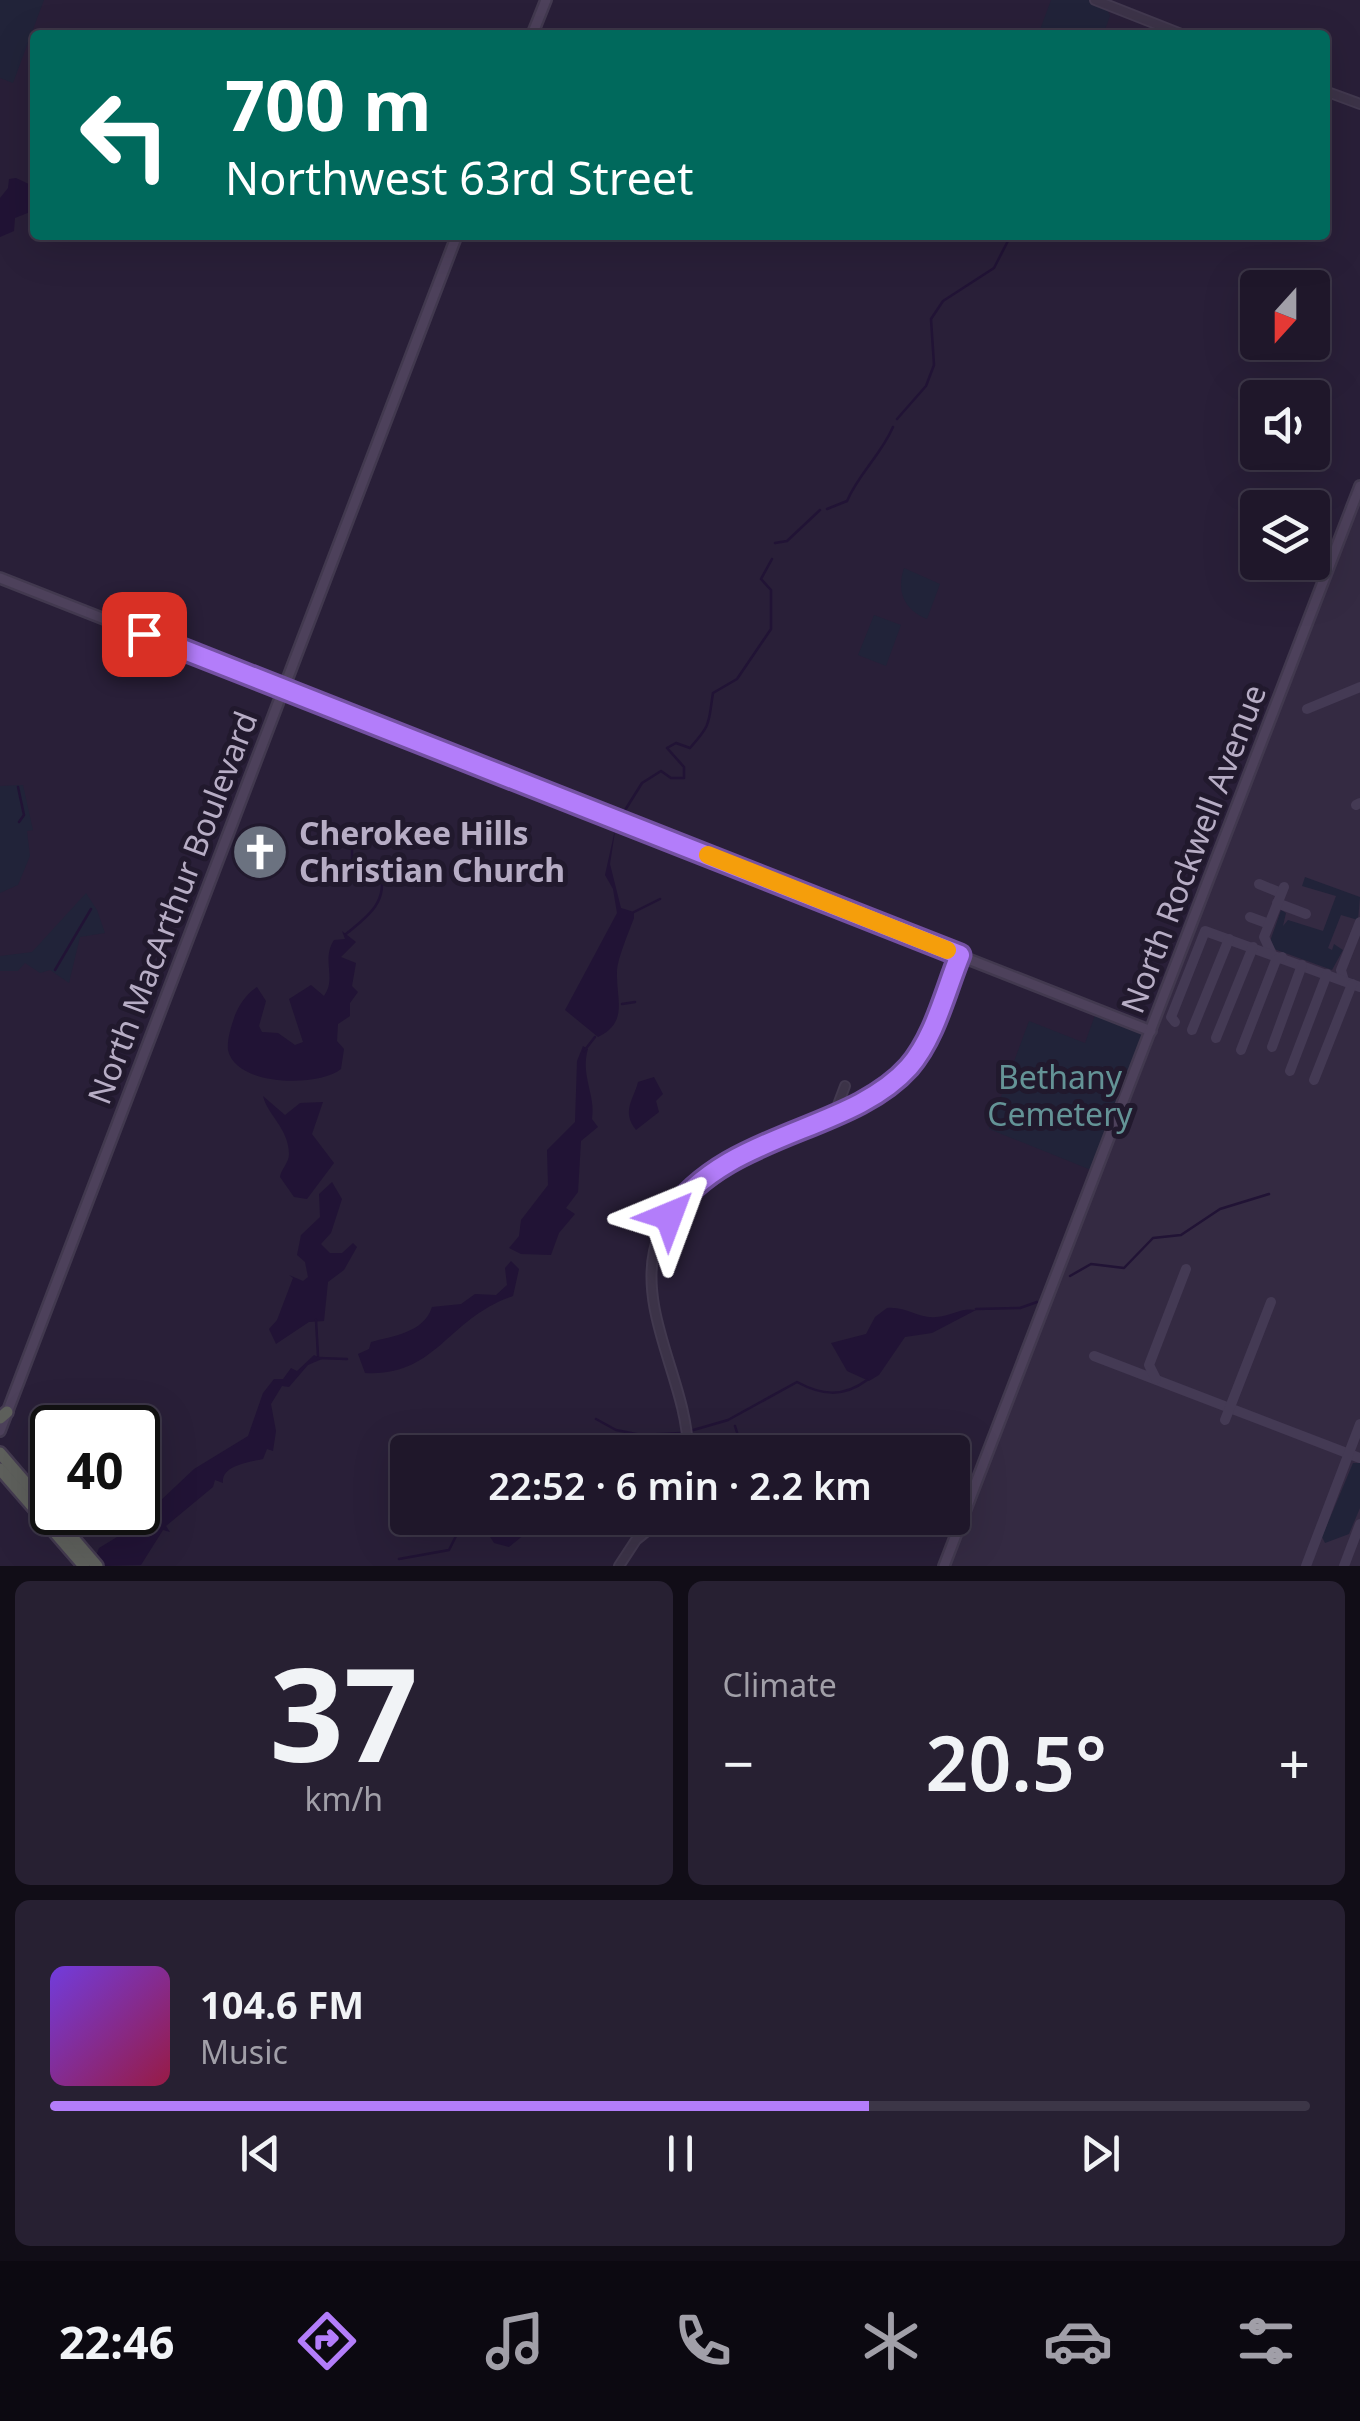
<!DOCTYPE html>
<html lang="en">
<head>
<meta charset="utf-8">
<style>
  :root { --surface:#1f172a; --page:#272032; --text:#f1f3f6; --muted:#a19fa8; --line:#3c3647; --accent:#b37dfa }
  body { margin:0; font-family:"Noto Sans",sans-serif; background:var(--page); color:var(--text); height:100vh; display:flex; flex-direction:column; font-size:38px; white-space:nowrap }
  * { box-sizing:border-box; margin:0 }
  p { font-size:32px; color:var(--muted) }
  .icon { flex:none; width:55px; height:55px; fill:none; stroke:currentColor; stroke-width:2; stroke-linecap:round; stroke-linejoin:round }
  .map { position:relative; height:1566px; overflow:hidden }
  .side { display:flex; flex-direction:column; gap:15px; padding:15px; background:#110d17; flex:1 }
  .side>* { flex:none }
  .top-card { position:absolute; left:30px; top:30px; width:1300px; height:210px; border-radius:10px; box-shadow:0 10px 40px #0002,0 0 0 2px var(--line); background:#00695c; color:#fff; overflow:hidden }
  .needle { width:65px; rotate:201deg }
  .tools { position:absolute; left:1240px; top:270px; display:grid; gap:20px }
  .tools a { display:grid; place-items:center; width:90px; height:90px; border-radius:10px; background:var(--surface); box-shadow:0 10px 40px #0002,0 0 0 2px var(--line); font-size:50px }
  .speed { position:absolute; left:30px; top:1405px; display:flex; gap:20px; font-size:50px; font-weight:700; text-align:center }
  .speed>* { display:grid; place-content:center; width:130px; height:130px; border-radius:50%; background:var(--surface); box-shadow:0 10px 40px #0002,0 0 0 2px var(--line); line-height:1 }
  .speed .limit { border:5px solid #111; border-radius:15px; background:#fff; color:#111 }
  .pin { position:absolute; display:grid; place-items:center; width:85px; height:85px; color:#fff; margin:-42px; border-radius:20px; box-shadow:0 5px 15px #0006 }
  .me { position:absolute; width:110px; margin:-55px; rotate:44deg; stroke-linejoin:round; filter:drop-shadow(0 0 8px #0008) }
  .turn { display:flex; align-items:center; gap:35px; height:210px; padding:0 30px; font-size:45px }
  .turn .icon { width:130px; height:130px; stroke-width:2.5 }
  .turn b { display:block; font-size:70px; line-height:85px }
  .big { font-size:75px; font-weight:600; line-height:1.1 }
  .side .tile { flex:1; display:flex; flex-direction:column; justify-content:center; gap:15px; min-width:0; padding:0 35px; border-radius:15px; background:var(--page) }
  .side .dial { align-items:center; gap:0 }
  .dial b { font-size:130px; line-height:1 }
  .song { display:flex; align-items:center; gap:30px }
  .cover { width:120px; height:120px; border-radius:15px; background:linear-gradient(135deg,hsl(260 70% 55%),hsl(340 70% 35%)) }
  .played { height:10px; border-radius:5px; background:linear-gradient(90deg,var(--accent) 65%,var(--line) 65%) }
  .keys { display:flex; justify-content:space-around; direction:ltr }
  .heat { display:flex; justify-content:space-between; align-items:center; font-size:55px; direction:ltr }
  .side .tiles { flex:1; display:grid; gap:15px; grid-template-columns:1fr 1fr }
  .tile:last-child { grid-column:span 2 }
  .trip { position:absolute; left:390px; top:1435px; width:580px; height:100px; border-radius:10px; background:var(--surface); box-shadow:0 10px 40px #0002,0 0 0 2px var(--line); font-weight:600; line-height:100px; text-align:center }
  .menu { display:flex; height:160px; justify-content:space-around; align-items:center; background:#0c0911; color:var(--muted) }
  .menu .icon { width:70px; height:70px }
  .menu .on { color:var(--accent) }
  .menu b { font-size:45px; color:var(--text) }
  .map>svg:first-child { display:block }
</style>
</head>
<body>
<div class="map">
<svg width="1360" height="1566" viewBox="0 0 1360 1566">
  <rect width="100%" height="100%" fill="#291f38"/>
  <polygon fill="#342a42" points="1360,501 1360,1566 949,1566 1139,1078"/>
  <g fill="#212339">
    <polygon points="0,0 44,0 13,83 0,78"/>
    <polygon points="1051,0 1089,0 1106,7 1110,16 1103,35 1038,35"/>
    <path d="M904,568L940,584L927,619C904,610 896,591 904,568Z"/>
    <polygon points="874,615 901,625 886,666 858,655"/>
    <polygon points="23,785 33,830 27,831 30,856 18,885 0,893 0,786"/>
    <polygon points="1305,877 1360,897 1358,920 1341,915 1328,948 1332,950 1334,944 1343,950 1332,970 1274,949 1269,944 1281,910 1286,913 1283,926 1288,920 1323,931 1336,896 1302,886"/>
    <polygon points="86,893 97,910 105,933 80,937 69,983 50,970 40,973 25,963 18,971 0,971 0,956 32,952"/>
    <polygon points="1095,1015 1144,1035 1091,1170 989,1129 1029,1021 1085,1043"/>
    <polygon points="1353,1463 1360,1463 1360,1508 1349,1534 1325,1543 1322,1537"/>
  </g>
  <g fill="#211335">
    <polygon points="16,178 35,187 35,210 15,218 14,231 0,237 0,198 8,188 9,179"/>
    <path d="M616,825L610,864L621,908L634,912V918C629,932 617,959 617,972C616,999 629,1022 598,1037L565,1010L617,913L613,889L605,875Z"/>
    <path d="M342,931L356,942L341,957L356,963L352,986L358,992L350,1003V1016L338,1024L337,1041L344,1049L341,1069C319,1087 236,1087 228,1050C227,1040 231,1027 234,1018C238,1006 246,994 257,987L266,1001L259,1026L262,1032L278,1033L295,1045L303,1042L289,999L311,985L324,996C337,978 321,960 334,940L345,939Z"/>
    <path d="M583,1046L588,1049C580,1075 596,1095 592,1119L598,1127L581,1141L578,1192L566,1208L575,1214L559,1233L551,1255L521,1254L509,1248L519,1236L521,1220L548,1185L547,1150L575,1122L577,1061Z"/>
    <path d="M654,1077L663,1094L656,1101L659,1112L636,1130C621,1111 634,1099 638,1082Z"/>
    <path d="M263,1096L285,1115L300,1103L323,1102L312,1134L334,1163L307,1199L294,1197L280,1177C281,1169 289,1163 289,1154C289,1129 267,1114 263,1096Z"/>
    <polygon points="332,1182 342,1199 331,1233 321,1244 330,1253 342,1253 353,1243 357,1247 344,1270 328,1282 324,1321 309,1322 276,1344 269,1329 277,1320 293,1278 289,1275 303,1281 308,1277 305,1262 297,1255 301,1235 320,1217 319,1194"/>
    <path d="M511,1261L519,1269L513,1296C446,1319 437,1377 365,1373L358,1354L369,1349L371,1342C392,1336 424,1333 432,1307L461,1304L475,1294L496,1295L507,1285L505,1268Z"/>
    <path d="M887,1308C906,1306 919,1319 936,1317C952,1316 961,1307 976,1310L932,1333L905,1337L879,1375L869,1381L847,1371L831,1343L866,1334L875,1317Z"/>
    <path d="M314,1355L322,1359L308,1365L289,1387L282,1386L271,1404L276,1431L273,1451L267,1449L263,1459C250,1462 221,1465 223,1483L215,1480L213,1487L166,1526L170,1532L163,1530L141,1565L105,1566L96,1556L99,1548L135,1526L143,1530L141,1519L194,1469L248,1436L263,1393L274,1379H283L291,1368L297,1371Z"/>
    <polygon points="478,1518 556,1518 541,1521 509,1547 494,1543"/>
  </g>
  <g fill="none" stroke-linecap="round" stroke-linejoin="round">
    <g stroke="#211335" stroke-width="2.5">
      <polyline points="897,419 926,386 934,365 931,319 943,301 994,268 1011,235"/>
      <path d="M827,509L847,501C859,473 881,455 893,427"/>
      <polyline points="775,543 787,541 820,510"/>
      <polyline points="18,787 24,815 19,822"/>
      <path d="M622,815L642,783L661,771L671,778H684V767L667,748L676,743L690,748C712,723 708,724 713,693L737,679L771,629V590L761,579L772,559"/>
      <polyline points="634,912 660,899"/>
      <path d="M346,934C366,918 389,902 380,872L352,861V842"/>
      <polyline points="55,970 91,909"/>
      <polyline points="622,1004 635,1002"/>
      <polyline points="584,1051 595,1037"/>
      <polyline points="1070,1276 1091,1264 1124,1268 1153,1238 1181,1235 1220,1209 1269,1194"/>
      <polyline points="976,1309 1020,1308 1037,1302"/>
      <polyline points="316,1320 318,1356"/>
      <polyline points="318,1358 347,1359"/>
      <polyline points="596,1419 616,1430 641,1435 681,1433"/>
      <polyline points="735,1426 740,1442"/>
      <path d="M690,1431L728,1420L797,1382C821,1395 843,1398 867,1380"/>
      <polyline points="399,1559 449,1550 465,1518"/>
    </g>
    <g stroke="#443a54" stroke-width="10">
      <polyline points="1307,709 1360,687"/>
      <polyline points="1356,805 1360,803"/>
      <polyline points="1259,884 1281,893"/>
      <polyline points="1277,903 1306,914"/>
      <polyline points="1250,917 1269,924"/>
      <polyline points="1271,952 1264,937 1284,887"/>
      <polyline points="1344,981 1341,970 1360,922"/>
      <polyline points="1175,1022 1171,1017 1205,931 1360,987"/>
      <polyline points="1192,1030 1229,939"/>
      <polyline points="1216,1038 1253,947"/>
      <polyline points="1272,1047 1302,965"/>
      <polyline points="1241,1050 1276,960 1282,957"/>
      <polyline points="1290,1071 1327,974"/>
      <polyline points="1314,1080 1352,984"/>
      <polyline points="1094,1356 1360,1458"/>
      <polyline points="1156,1379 1149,1365 1186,1269"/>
      <polyline points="1225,1420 1271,1302"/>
      <polyline points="1306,1566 1360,1424"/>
      <polyline points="1344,1566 1360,1524"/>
    </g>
    <g stroke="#42394f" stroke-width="12">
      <g id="tertiary">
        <polyline points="1095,0 1184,35"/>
        <polyline points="1325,91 1360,104"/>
        <polyline points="836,1110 845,1086"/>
        <path d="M688,1452C688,1386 640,1318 654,1251C677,1138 838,1140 905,1071C935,1040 944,994 960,955"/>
        <polyline points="619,1566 636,1540 663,1518"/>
      </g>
    </g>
    <g stroke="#42394f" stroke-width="14">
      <g id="secondary">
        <polyline points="532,35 546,0"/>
        <polyline points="0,578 1151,1031"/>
        <polyline points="0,1431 457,235"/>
        <polyline points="944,1566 1360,486"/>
      </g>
    </g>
    <g stroke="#443b50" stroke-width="16">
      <g id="trunk">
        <polyline points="0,1418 7,1412"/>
        <polyline points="0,1453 97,1566"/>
        <polyline points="0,1469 84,1566"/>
      </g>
    </g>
    <use href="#tertiary" stroke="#3c3348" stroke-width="8"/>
    <use href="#secondary" stroke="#4d415b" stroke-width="9"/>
    <use href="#trunk" stroke="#5e605c" stroke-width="11"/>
  </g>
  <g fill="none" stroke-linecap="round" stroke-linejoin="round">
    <g stroke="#7451a2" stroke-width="25">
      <path id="route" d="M144,634L960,955C945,992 935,1037 909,1067C850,1133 727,1131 669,1216"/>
    </g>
    <use href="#route" stroke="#b37dfa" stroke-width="18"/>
    <polyline stroke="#f59e0b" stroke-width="18" points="708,855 947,950"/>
  </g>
  <defs>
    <g id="church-disc" transform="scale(2.875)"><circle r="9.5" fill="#6b7280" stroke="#21192d"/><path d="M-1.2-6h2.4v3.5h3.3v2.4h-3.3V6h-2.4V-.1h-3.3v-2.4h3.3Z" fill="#fff"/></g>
  </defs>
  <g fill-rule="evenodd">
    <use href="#church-disc" x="260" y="852"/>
  </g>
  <g text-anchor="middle" stroke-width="10" stroke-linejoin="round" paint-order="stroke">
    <g font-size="32" font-weight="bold" fill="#b7adc5" stroke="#21192d" text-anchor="start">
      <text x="299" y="845">Cherokee Hills<tspan x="299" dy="37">Christian Church</tspan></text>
    </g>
    <g font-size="32" fill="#b7adc5" stroke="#21192d">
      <text transform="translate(1194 849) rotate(-69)" y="11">North Rockwell Avenue</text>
      <text transform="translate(173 908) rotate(-69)" y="11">North MacArthur Boulevard</text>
    </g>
    <g font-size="32" fill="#649396" stroke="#21192d">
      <text x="1060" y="1089">Bethany<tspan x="1060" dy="37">Cemetery</tspan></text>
    </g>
  </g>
</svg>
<div class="tools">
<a><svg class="needle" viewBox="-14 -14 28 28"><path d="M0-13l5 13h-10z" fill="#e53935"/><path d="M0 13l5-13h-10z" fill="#a19fa8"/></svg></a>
<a><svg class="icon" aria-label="sound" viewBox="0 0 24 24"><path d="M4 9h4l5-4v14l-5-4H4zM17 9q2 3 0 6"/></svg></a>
<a><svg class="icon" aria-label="layers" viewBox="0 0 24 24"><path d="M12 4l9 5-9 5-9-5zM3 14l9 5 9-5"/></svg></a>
</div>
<div class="speed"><div class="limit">40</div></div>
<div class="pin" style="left:144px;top:634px;background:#d93025"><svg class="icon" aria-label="arrive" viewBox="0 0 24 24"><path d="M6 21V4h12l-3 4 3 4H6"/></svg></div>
<svg class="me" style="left:669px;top:1216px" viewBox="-20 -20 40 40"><path d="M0-17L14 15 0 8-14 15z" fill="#b37dfa" stroke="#fff" stroke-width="4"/></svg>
<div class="trip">22:52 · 6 min · 2.2 km</div>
<div class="top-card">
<div class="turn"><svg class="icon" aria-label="left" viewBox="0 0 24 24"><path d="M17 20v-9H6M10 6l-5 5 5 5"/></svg><div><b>700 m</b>Northwest 63rd Street</div></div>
</div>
</div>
<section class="side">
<div class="tiles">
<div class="tile dial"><b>37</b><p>km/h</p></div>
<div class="tile"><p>Climate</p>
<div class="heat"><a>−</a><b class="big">20.5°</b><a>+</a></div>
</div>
<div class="tile">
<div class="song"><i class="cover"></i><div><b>104.6 FM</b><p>Music</p></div></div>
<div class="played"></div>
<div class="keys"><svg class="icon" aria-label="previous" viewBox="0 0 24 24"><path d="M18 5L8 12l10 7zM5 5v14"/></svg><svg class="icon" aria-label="pause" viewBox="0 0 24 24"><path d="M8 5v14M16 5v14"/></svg><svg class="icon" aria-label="next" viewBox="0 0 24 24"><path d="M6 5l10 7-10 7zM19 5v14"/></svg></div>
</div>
</div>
</section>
<nav class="menu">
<b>22:46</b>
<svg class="icon on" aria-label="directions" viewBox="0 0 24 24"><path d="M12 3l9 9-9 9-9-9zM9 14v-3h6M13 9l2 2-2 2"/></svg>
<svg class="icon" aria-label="music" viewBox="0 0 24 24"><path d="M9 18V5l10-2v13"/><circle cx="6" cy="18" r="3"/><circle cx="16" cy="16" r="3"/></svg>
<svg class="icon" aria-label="phone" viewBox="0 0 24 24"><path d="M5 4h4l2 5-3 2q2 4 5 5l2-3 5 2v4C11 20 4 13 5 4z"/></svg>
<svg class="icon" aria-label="climate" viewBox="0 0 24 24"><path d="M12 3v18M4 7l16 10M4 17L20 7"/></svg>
<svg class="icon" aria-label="car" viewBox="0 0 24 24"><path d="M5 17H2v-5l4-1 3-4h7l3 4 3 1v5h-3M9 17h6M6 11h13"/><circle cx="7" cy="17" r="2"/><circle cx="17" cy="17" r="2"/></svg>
<svg class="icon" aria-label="filters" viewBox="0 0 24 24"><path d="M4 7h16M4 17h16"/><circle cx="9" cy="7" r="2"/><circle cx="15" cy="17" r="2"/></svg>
</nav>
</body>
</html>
